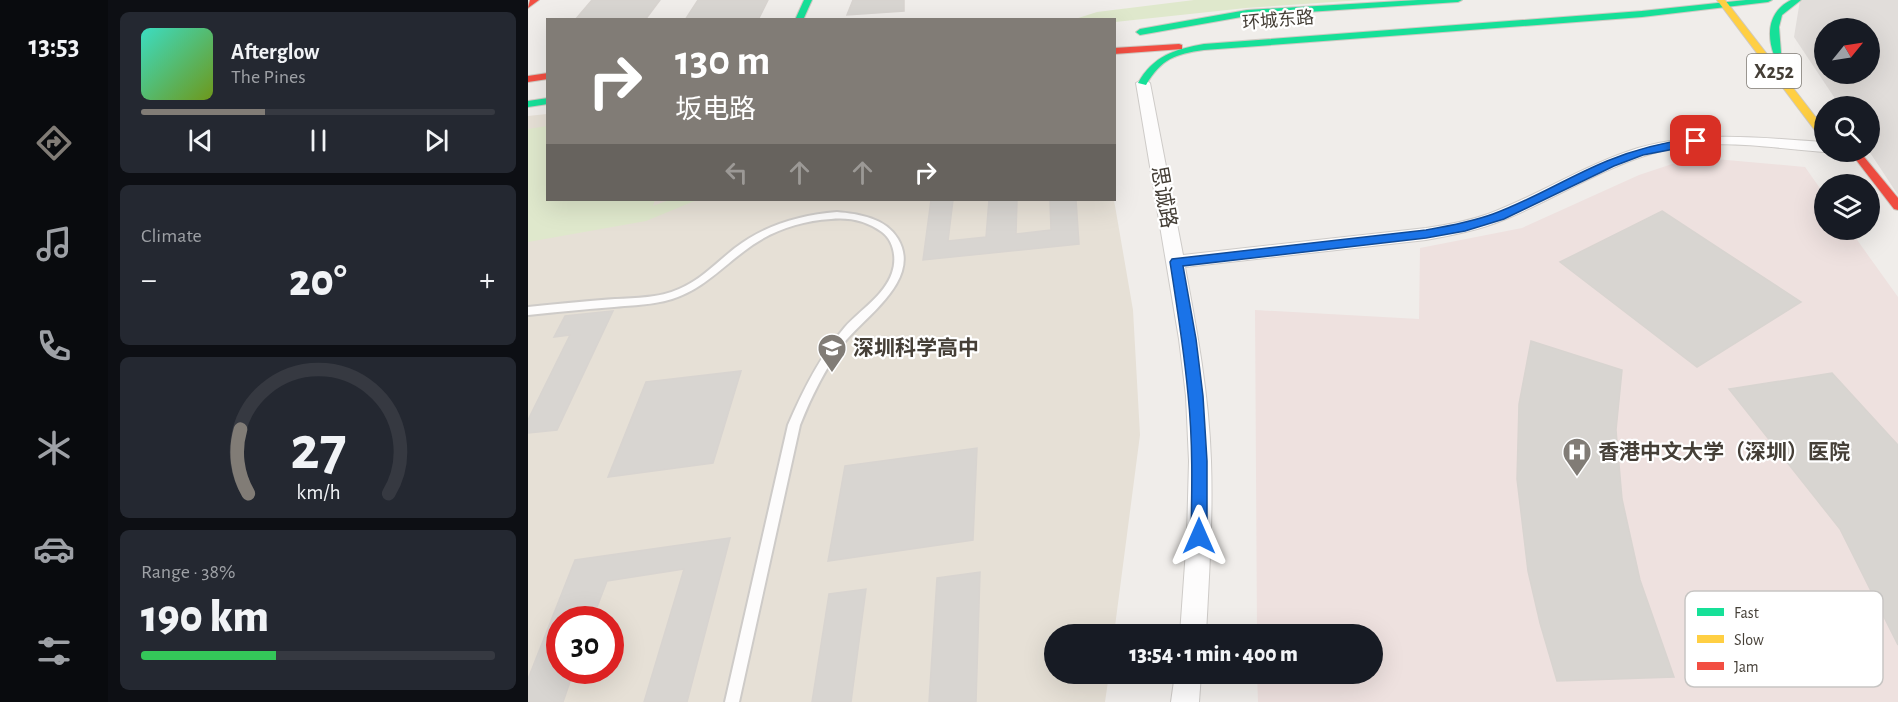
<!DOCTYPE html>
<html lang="en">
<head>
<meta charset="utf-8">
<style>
  :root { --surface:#171b24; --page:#242831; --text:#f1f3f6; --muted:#9ea1a6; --line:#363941; --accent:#817c76 }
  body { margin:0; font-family:"Alegreya Sans","Noto Sans SC",sans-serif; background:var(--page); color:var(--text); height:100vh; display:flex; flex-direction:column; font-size:22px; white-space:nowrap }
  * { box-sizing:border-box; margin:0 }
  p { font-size:20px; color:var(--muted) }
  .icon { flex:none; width:33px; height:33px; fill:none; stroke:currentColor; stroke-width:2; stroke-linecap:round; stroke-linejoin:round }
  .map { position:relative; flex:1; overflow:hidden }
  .panel { display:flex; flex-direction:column; gap:12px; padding:12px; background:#0d0f14; width:420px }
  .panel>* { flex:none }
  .banner { position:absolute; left:18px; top:18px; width:570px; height:183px; border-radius:0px; box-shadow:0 6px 24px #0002; background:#817c76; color:#fff; overflow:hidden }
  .needle { width:39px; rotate:60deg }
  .fabs { position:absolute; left:1286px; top:18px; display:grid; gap:12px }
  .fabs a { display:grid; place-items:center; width:66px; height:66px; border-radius:50%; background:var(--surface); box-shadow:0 6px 24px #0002; font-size:30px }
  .speed { position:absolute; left:18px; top:606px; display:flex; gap:12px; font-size:30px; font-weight:700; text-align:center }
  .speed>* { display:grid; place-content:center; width:78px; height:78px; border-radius:50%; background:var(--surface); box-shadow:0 6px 24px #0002; line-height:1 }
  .speed .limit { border:9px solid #d22; background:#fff; color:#111 }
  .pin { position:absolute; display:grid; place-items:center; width:51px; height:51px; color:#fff; margin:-26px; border-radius:12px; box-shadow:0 3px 9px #0006 }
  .me { position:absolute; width:66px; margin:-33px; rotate:0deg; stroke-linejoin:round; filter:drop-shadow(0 0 4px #0008) }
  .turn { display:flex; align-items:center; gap:21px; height:126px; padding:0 30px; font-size:27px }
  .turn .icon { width:78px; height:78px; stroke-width:2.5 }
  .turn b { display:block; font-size:42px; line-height:51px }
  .lanes { display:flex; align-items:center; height:57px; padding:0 30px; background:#0003; justify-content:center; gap:30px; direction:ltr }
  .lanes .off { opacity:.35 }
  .big { font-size:45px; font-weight:800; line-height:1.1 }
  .panel .tile { flex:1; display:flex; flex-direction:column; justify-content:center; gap:9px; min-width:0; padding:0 21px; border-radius:9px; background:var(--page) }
  .panel .dial { align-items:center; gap:0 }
  .dial svg { height:156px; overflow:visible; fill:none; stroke:var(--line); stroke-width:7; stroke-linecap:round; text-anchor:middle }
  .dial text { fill:var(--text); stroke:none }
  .song { display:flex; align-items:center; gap:18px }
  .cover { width:72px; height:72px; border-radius:9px; background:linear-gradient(135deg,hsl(170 70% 55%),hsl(80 70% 35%)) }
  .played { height:6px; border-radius:3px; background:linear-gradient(90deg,var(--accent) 35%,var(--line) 35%) }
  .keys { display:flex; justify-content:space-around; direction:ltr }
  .heat { display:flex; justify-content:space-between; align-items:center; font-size:33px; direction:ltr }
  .charge { height:9px; border-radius:4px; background:linear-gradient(90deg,#34c759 38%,var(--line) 0) }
  .trip { position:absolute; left:516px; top:624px; width:339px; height:60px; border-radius:30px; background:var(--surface); box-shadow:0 6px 24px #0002; font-weight:800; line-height:60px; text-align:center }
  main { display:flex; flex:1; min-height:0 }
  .tab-bar { display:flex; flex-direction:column; width:108px; justify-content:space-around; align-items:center; background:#090b0e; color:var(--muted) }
  .tab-bar .icon { width:42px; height:42px }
  .tab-bar .current { color:var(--accent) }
  .tab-bar b { font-size:27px; color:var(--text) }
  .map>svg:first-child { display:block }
</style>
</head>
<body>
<main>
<nav class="tab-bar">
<b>13:53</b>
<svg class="icon current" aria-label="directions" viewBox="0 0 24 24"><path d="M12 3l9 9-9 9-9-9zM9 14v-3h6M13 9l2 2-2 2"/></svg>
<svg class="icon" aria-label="music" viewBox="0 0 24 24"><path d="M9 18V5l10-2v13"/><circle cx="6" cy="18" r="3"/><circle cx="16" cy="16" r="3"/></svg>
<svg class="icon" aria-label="phone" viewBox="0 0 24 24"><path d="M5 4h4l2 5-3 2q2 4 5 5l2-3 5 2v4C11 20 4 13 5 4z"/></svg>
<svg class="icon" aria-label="climate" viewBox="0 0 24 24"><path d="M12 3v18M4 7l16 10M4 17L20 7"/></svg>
<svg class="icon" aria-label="car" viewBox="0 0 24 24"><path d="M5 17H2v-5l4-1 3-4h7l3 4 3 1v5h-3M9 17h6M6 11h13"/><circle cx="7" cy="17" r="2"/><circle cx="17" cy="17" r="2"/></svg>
<svg class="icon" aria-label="filters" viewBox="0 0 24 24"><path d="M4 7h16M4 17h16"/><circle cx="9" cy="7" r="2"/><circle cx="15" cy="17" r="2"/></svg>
</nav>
<section class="panel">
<div class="tile">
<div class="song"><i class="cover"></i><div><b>Afterglow</b><p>The Pines</p></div></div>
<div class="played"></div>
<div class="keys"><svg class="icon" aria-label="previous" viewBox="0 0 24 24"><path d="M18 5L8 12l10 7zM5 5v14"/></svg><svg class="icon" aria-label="pause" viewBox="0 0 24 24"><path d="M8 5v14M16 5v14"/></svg><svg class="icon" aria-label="next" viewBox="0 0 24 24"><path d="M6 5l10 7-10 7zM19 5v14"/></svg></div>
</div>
<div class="tile"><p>Climate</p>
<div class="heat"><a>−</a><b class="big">20°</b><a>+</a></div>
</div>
<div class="tile dial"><svg viewBox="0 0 100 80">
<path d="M14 69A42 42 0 1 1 86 69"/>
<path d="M14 69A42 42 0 0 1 10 36" stroke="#817c76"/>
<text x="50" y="56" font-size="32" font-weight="700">27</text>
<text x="50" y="72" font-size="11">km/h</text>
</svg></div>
<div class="tile"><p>Range · 38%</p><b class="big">190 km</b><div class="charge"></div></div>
</section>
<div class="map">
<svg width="1370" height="702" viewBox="0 0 1370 702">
  <rect width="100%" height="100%" fill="#f0edea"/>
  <path fill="#e1ddda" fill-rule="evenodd" d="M1272,0H1370V195L1341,151V106H1312L1266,37ZM1296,28H1341V74H1296Z"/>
  <path fill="#e6e0d6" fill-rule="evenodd" d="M19,114L20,200H586L605,310L612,435L586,634H526V674H581L577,702H0V116ZM32,620H82V670H32Z"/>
  <polygon fill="#eee1df" points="1165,157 1277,167 1296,194 1296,230 1322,230 1370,297 1370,702 730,702 729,674 844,674 844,634 729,634 727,310 891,319 892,248 994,228 1111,175"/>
  <g fill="#dfe8cc">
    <polygon points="666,0 834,0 718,8 587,22 586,20 544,20 569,12"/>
    <polygon points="19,126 20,200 127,200 125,206 141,200 169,200 118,221 0,242 0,129"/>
  </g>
  <g fill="#d8d5d1" stroke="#d8d4d0" stroke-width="1.5">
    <polygon points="64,0 132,0 117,20 47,20"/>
    <polygon points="170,0 240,0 230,20 157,20"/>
    <polygon points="325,0 376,0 376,11 319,15"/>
    <polygon points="403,200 425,200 420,241 458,237 461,200 489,200 488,234 523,230 522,200 548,200 551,244 395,260"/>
    <polygon points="1134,211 1273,302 1169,367 1032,262"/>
    <polygon points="85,311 29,430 0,433 0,420 42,335 26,337 37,316"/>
    <polygon points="1003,341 1094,370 1088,430 1094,499 1112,580 1146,677 1029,681 1012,623 1000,571 989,479 991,404"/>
    <polygon points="213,371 185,463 80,477 118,382"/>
    <polygon points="1304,373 1370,445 1370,645 1312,529 1201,389"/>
    <polygon points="449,448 445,540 300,561 317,466"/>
    <polygon points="202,538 159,702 116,702 156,569 79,581 64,620 32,620 32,670 46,670 35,702 0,702 0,679 47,560"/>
    <polygon points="452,572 448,702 401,702 409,578"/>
    <polygon points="338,589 323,702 284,702 301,594"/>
  </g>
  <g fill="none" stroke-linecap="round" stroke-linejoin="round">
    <g stroke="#cecbc8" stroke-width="4">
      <path id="lane" d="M309,212C331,214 358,218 370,239C394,280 337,316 315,344C297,369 283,397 272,425L211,702H197L260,425C275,390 292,356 317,327C332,310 356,296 364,273C369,259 366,241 354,232C339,221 321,217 303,219C270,221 240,232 215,252C191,270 173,290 144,299C125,305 105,305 86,307C57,309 29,312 0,315V307C29,304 58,301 87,299C109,298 131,298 151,289C173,280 188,263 207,248C237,225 272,215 309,212Z"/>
    </g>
    <g stroke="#cecbc8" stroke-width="2">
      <g id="street">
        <path d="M615,79L622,83L655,255L898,228C919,225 940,221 960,214C1011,195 1058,164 1110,148C1172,130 1233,138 1296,142V152C1244,148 1189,138 1137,150C1080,164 1031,197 978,219C952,230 925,235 898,240L657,267C669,331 681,395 683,461C685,519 681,576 678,634H652L659,536L661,461L658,396L651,339L608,83Z"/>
        <polygon points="647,674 673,674 671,702 643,702"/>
      </g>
    </g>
    <g stroke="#cec9c2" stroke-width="2">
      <g id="fast">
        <polygon points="276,0 284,0 275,20 267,20"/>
        <polygon points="890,0 934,0 930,2 719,16 612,35 608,32 612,29 719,10"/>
        <path d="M1218,0H1244L1240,2L1114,17L676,50C647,54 633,59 618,85L610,83C625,56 647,49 676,44L1114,11Z"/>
        <path d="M1263,0H1273L1254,15L1251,27L1253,53L1246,55C1238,33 1241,11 1263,0Z"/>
        <polygon points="20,98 20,104 0,107 0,101"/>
      </g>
    </g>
    <g stroke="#cec9c2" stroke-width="2">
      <polygon id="slow" points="1189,0 1197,0 1296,128 1296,138 1292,137"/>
    </g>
    <g stroke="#cec9c2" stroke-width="2">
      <g id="jam">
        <polygon points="2,0 11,0 0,8"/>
        <polygon points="651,44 654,45 654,49 586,54 586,48"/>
        <polygon points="20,73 20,79 0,82 0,76"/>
        <polygon points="1322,152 1332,152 1370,198 1370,210 1366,209"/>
      </g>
    </g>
    <use href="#lane" fill="#fdfcfc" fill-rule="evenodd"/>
    <use href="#street" fill="#fdfcfc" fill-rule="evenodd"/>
    <use href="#fast" fill="#16e098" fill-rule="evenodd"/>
    <use href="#slow" fill="#ffcf43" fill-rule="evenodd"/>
    <use href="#jam" fill="#f24e42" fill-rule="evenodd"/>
  </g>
  <path fill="#1a73e8" stroke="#114b97" stroke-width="1.5" d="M1168,138L1173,141L1172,144L1115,155L1086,166L976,219L937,231L898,238L655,266L668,339L675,396L679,461V536L677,541L671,544L665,541L663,536C664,489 665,441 660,394C656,350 649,306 642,262L644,259L898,230C921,226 943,222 965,214C1004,200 1040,177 1079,161C1108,149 1137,142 1168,138Z"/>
  <defs>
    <g id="school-pin" transform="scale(1.5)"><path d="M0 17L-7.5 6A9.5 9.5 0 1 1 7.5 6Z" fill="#817c76" stroke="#fff"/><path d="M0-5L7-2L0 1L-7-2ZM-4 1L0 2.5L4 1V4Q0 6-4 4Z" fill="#fff"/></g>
    <g id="hospital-pin" transform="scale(1.5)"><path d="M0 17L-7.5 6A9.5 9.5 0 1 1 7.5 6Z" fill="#817c76" stroke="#fff"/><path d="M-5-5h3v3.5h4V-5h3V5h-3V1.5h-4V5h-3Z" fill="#fff"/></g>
  </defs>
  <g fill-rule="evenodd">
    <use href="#school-pin" x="304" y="348"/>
    <use href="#hospital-pin" x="1049" y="452"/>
  </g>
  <g text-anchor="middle" stroke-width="4.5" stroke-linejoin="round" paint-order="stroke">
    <g font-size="18" fill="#453f37" stroke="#fff">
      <text transform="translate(750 20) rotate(-5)" y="6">环城东路</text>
    </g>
    <rect fill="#fff" stroke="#7d7973" stroke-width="1.5" x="1219" y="54" width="54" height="34" rx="4.5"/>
    <g font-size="20" font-weight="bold" fill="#453f37">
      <text x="1246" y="78">X252</text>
    </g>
    <g font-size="21" fill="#453f37" stroke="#fff">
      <text transform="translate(636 197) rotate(80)" y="7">思诚路</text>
    </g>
    <g font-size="21" font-weight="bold" fill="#453f37" stroke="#fff" text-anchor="start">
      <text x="325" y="355">深圳科学高中</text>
      <text x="1070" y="459">香港中文大学（深圳）医院</text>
    </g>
  </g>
  <rect x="1157" y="591" width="198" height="96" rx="9" fill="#fff" stroke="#c7c5c3" stroke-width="1.5"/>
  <rect x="1169" y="608" width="27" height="8" fill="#16e098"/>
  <rect x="1169" y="635" width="27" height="8" fill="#ffcf43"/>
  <rect x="1169" y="662" width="27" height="8" fill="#f24e42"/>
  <g font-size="16" fill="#453f37">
    <text x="1206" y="618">Fast</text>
    <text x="1206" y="645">Slow</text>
    <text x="1206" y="672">Jam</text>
  </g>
</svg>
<div class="fabs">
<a><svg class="needle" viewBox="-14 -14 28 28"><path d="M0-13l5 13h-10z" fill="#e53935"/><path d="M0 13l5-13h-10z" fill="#9ea1a6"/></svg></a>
<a><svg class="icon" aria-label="search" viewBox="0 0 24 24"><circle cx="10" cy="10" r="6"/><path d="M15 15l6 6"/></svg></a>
<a><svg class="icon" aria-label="layers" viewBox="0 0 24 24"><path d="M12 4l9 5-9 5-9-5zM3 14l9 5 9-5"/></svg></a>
</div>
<div class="speed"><div class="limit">30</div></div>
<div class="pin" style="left:1168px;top:141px;background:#d93025"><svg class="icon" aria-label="arrive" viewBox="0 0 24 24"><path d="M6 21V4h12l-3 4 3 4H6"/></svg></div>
<svg class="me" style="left:671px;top:536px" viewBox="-20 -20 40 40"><path d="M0-17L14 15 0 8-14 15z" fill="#1a73e8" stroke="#fff" stroke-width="4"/></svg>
<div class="trip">13:54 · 1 min · 400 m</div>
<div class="banner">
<div class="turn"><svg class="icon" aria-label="right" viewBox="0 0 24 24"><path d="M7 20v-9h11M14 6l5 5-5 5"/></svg><div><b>130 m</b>坂电路</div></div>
<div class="lanes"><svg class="icon off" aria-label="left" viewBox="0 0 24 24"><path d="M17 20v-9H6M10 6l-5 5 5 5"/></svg><svg class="icon off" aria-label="ahead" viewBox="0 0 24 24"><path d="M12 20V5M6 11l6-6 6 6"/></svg><svg class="icon off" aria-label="ahead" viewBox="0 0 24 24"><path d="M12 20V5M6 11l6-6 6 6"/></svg><svg class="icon" aria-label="right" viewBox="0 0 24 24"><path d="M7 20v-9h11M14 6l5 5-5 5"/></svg></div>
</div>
</div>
</main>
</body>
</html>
